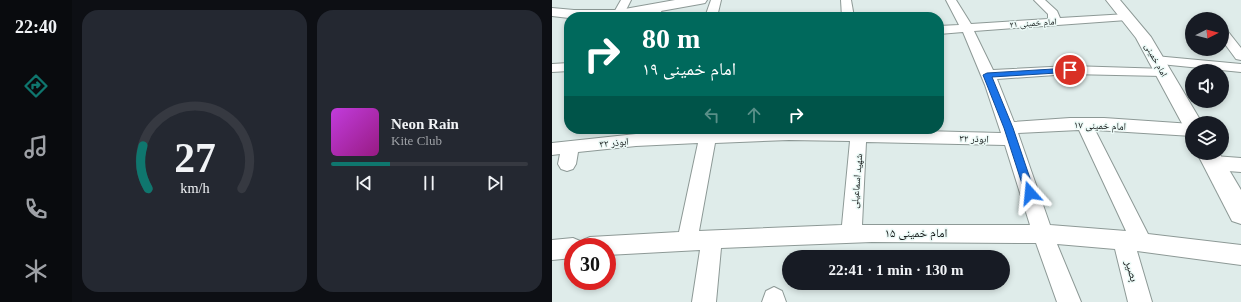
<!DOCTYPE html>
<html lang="en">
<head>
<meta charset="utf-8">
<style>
  :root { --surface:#171b24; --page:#242831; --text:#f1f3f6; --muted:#9ea1a6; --line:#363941; --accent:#0f766e }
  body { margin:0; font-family:"Times New Roman","Noto Naskh Arabic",serif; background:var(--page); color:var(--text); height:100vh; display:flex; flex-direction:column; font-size:15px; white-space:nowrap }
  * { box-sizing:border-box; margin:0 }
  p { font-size:13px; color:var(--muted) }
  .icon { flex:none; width:22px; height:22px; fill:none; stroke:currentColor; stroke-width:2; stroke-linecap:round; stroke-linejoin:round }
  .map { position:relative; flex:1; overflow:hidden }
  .drawer { display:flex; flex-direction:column; gap:10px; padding:10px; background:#0d0f14; width:480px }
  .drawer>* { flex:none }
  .hud { position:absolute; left:12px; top:12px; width:380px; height:122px; border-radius:16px; box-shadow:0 2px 6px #0003; background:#00695c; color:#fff; overflow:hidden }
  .needle { width:26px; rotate:84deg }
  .buttons { position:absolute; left:633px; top:12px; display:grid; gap:8px }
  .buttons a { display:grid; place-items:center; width:44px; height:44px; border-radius:50%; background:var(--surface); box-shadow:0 2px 6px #0003; font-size:20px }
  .speed { position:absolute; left:12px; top:238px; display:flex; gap:8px; font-size:20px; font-weight:700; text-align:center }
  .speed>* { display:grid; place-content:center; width:52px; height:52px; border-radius:50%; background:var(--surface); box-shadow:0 2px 6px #0003; line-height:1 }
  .speed .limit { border:6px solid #d22; background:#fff; color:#111 }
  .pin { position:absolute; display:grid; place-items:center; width:34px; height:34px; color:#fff; margin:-17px; border:2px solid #fff; border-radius:50%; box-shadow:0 1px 4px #0007 }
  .me { position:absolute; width:44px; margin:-22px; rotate:342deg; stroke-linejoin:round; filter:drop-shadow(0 0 3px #0008) }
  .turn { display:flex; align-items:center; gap:14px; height:84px; padding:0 12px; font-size:18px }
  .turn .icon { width:52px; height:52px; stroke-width:2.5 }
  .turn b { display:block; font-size:28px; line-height:34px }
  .lanes { display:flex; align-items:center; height:38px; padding:0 12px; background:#0003; justify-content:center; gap:20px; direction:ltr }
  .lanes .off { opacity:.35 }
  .drawer .card { flex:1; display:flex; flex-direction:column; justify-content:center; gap:6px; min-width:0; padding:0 14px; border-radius:16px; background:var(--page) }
  .drawer .dial { align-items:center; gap:0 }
  .dial svg { height:104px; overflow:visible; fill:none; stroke:var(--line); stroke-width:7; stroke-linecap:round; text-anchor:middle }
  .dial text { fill:var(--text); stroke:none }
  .song { display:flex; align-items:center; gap:12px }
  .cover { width:48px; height:48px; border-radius:6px; background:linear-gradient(135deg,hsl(290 70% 55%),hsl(310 70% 35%)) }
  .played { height:4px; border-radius:2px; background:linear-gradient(90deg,var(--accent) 30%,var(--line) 30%) }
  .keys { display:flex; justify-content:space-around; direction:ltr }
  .drawer .tiles { flex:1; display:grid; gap:10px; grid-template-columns:repeat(2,1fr) }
  .trip { position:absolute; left:230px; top:250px; width:228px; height:40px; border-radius:20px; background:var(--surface); box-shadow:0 2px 6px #0003; font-weight:700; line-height:40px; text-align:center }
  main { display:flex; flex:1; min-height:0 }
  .tab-bar { display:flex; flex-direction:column; width:72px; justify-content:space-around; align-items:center; background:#090b0e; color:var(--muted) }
  .tab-bar .icon { width:28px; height:28px }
  .tab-bar .on { color:var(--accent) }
  .tab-bar b { font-size:18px; color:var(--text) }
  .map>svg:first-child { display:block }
</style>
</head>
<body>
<main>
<nav class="tab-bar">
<b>22:40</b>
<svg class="icon on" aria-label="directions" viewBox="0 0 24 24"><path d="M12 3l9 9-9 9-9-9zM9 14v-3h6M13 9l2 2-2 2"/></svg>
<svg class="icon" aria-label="music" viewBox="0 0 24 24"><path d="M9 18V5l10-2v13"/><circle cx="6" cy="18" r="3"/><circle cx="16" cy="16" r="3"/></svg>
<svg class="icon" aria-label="phone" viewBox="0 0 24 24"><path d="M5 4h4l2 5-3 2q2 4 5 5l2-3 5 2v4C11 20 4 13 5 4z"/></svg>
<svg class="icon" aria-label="climate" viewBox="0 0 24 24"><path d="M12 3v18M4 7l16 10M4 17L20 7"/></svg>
</nav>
<section class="drawer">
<div class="tiles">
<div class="card dial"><svg viewBox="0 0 100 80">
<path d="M14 69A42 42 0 1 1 86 69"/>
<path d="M14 69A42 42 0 0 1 10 36" stroke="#0f766e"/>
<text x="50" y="56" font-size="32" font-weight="700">27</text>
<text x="50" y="72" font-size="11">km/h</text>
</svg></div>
<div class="card">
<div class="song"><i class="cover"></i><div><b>Neon Rain</b><p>Kite Club</p></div></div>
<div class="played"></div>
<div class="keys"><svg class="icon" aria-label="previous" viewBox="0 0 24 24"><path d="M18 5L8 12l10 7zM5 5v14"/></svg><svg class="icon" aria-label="pause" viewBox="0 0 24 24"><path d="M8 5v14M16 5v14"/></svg><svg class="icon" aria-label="next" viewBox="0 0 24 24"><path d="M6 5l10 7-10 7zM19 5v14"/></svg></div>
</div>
</div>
</section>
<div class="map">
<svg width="689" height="302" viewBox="0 0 689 302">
  <rect width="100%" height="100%" fill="#dfecea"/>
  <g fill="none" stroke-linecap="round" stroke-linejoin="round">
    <g stroke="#8d9996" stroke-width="2">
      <g id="minor">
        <polygon points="69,0 79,0 71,16 63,16 61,14"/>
        <polygon points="159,0 169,0 165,17 153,17"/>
        <polygon points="289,0 299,0 302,17 290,17"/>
        <path d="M394,0H404L419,24L496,19V14L482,0H493L505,11L508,18L575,14L579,15L581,17L579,19L575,20L422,31L441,70L518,66L615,69L617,72L615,75L610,76L518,74L445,79L462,122L518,118H552L640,124V136L543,130L596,234L689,245V265L585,251L600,302H576L563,249L505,244L529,302H505L484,243L320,242L169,248L164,302H140L148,250L55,255V247H21V258L0,260V240L21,238L28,241L29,243L31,240L38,237L127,232L146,143L84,146L26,152L24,164L21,169L15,171L9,169L6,164L8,154L0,155V143L84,134L148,132L149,129H165V131C261,127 353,131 449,133L433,85L411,32L387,34V26L407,25ZM527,130L574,231L498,225L466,133ZM237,140L298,141L290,225L147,231L163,143ZM314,142L453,145L478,225H310Z"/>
        <polygon points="105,4 111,7 107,17 95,17 101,5"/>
        <polygon points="658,14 662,15 665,19 653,19 652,17 654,15"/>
        <polygon points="670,28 674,29 689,48 689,60 684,59 670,40"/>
        <polygon points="603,56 689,64 689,72 598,63 596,60 598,57"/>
        <polygon points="17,63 17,71 0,72 0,64"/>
        <polygon points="662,156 689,158 689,172 662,170 656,168 653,163 656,158"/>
        <polygon points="222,287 230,291 234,302 210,302 214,291"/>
      </g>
    </g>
    <g stroke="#8d9996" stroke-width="2">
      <g id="major">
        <polygon points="123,0 155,0 153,3 148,4 75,17 17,18 0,16 0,8 22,10 67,10"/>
        <polygon points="554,0 568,0 599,37 650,123 640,123 640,131 633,129 584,38"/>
        <polygon points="645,153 667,153 689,190 689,224 680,221"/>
      </g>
    </g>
    <use href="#minor" fill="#fff" fill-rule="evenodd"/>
    <use href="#major" fill="#fff" fill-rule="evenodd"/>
  </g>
  <polygon fill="#1a73e8" stroke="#114b97" points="518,68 521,69 521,72 440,77 461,128 483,193 481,196 478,197 474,196 473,193 452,128 431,75 435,73"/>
  <g text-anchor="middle" stroke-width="3" stroke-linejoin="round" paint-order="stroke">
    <g font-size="9" fill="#131717" stroke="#ecfaf7">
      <text transform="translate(481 23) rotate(-4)" y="3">امام خمینی ۲۱</text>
      <text transform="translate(604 60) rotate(61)" y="3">امام خمینی</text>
    </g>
    <g font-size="10" fill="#131717" stroke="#ecfaf7">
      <text transform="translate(548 125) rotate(2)" y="4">امام خمینی ۱۷</text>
      <text transform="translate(422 138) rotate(2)" y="4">ابوذر ۳۲</text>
      <text transform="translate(62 142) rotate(-6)" y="4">ابوذر ۳۲</text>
      <text transform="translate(304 181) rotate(-85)" y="4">شهید اسماعیلی</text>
    </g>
    <g font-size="12" fill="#131717" stroke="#ecfaf7">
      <text x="364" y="237">امام خمینی ۱۵</text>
      <text transform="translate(580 271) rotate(75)" y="4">بصیر</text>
    </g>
  </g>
</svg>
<div class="buttons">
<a><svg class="needle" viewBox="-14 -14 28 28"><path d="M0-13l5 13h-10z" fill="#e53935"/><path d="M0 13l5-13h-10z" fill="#9ea1a6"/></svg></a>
<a><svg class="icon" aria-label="sound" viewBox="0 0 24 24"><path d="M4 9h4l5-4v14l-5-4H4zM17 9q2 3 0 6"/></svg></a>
<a><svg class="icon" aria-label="layers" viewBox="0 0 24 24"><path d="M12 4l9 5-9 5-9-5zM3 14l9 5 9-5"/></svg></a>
</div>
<div class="speed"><div class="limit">30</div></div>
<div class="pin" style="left:518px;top:70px;background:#d93025"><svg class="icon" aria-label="arrive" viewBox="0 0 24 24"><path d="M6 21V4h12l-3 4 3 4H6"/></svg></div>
<svg class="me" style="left:478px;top:193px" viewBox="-20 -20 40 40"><path d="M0-17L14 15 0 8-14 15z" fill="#1a73e8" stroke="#fff" stroke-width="4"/></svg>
<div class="trip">22:41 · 1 min · 130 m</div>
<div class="hud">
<div class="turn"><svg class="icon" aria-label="right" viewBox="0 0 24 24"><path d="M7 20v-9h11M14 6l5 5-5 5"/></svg><div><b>80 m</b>امام خمینی ۱۹</div></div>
<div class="lanes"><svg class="icon off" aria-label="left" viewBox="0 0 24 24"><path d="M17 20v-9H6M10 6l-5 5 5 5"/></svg><svg class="icon off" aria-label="ahead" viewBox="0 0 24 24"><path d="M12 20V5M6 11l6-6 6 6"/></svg><svg class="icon" aria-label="right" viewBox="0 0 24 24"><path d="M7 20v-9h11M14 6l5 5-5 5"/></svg></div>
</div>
</div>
</main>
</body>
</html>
